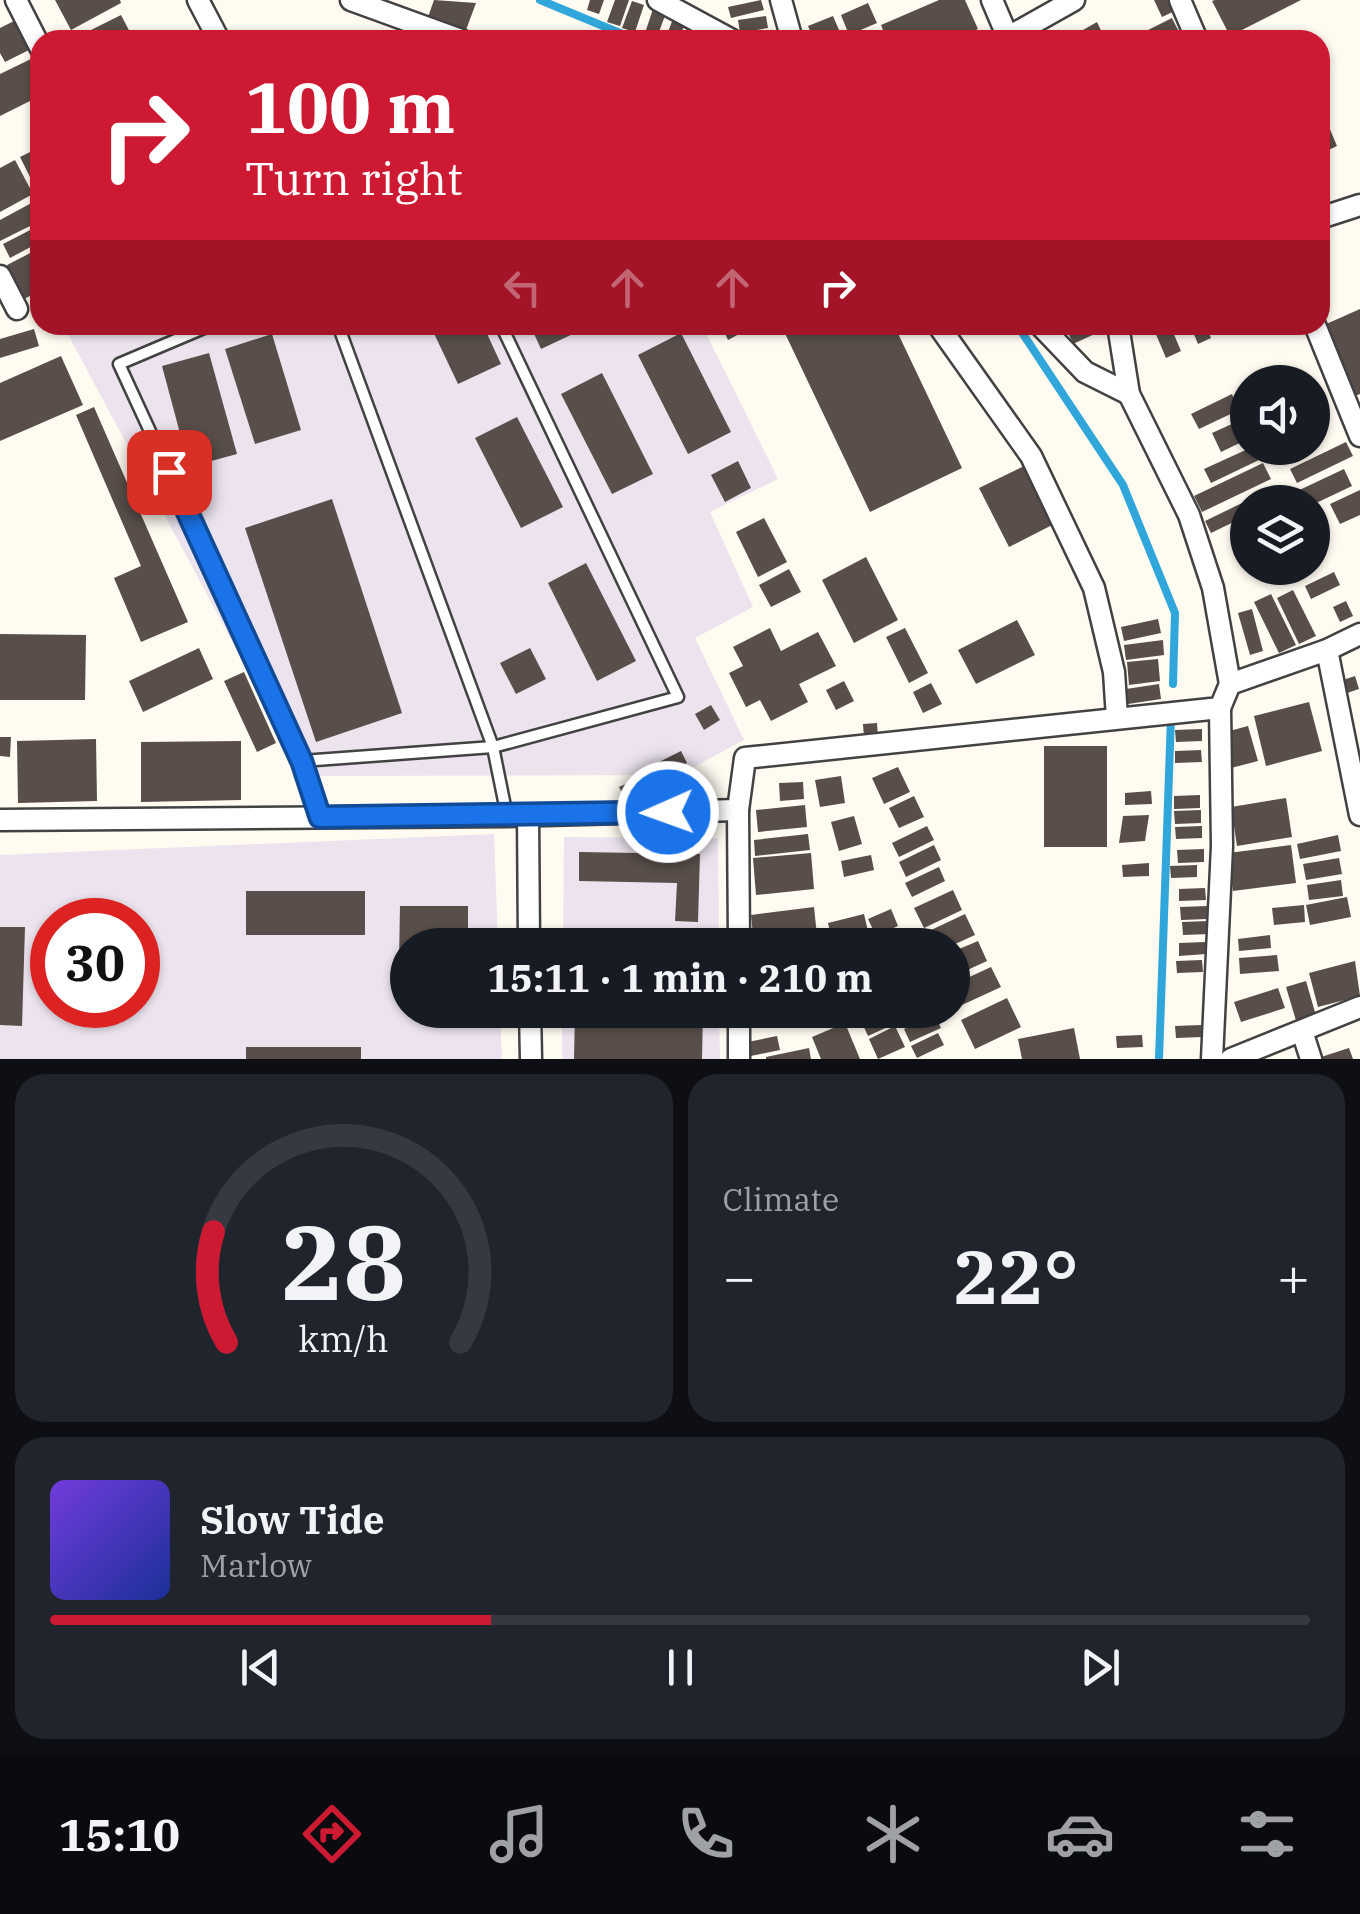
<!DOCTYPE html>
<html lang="en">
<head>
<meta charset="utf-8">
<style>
  :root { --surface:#171b24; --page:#20242c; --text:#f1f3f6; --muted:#9ea1a6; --line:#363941; --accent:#cd1932 }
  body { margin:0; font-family:"IBM Plex Serif",serif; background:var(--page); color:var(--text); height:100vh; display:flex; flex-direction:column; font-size:38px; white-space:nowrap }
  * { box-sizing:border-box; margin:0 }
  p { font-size:32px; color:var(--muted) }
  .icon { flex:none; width:55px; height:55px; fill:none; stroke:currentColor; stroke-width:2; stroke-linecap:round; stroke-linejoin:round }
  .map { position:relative; height:1059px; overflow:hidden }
  .details { display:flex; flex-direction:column; gap:15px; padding:15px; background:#0d0f14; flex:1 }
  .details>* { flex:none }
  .top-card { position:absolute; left:30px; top:30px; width:1300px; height:305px; border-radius:30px; box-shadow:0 2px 8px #0004; background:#cd1932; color:#fff; overflow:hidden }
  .tools { position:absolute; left:1230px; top:365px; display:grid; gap:20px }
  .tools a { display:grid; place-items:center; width:100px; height:100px; border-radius:50%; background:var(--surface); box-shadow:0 2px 8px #0004; font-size:50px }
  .speed { position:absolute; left:30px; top:898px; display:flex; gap:20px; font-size:50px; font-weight:700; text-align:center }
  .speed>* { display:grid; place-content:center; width:130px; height:130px; border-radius:50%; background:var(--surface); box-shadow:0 2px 8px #0004; line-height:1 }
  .speed .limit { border:15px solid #d22; background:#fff; color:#111 }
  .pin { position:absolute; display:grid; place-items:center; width:85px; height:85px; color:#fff; margin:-42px; border-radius:20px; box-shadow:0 5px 15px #0006 }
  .me { position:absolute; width:110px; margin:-55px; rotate:268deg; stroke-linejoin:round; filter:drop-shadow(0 0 8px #0008) }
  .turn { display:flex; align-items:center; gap:35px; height:210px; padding:0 50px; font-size:45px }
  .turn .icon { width:130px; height:130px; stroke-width:2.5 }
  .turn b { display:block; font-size:70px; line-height:85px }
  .lanes { display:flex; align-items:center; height:95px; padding:0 50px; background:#0003; justify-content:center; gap:50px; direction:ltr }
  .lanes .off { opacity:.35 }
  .big { font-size:75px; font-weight:700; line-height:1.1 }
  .details .card { flex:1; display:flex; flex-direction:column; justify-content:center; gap:15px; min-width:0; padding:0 35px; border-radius:30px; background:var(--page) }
  .details .dial { align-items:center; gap:0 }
  .dial svg { height:260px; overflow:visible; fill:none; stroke:var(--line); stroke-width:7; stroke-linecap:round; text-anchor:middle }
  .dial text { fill:var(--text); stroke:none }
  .song { display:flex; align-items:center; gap:30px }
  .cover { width:120px; height:120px; border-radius:15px; background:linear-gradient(135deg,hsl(260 70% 55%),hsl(230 70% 35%)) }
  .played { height:10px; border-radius:5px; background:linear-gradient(90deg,var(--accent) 35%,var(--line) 35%) }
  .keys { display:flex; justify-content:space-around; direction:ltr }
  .heat { display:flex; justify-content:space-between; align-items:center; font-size:55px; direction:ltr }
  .details .tiles { flex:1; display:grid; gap:15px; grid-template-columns:1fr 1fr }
  .card:last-child { grid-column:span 2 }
  .trip { position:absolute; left:390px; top:928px; width:580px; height:100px; border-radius:50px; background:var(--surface); box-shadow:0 2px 8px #0004; font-weight:700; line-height:100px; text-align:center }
  .tabs { display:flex; height:160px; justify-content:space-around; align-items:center; background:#090b0e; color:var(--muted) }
  .tabs .icon { width:70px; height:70px }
  .tabs .current { color:var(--accent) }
  .tabs b { font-size:45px; color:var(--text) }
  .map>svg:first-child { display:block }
</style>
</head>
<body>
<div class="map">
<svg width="1360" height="1059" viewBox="0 0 1360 1059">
  <rect width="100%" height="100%" fill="#fffbf1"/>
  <g fill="#ece3ee" fill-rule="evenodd">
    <polygon points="63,325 702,325 778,479 710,512 753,607 695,638 744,740 679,775 304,776"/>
    <path d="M494,834L498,945H408V1010H500L502,1059H0V855ZM52,920H138V1005H52Z"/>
    <polygon points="564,837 718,838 719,945 563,945"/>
    <polygon points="562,1010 719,1010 720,1059 562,1059"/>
  </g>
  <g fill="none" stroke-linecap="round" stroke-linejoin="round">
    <g stroke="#30a6da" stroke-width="8">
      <polyline points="540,0 637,40"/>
      <polyline points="1017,325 1123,485 1175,613 1173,684"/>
      <polyline points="1159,1059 1171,717"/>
    </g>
  </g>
  <g fill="#594e4a">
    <polygon points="55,0 120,0 121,3 71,30"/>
    <polygon points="434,0 476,3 466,30 428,17"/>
    <polygon points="590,0 604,0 599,14 587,10"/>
    <polygon points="615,0 629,0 620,26 607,22"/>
    <polygon points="761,0 764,10 731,18 728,7"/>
    <polygon points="939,0 965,0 978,29 953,40 887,40 881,25"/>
    <polygon points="1154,0 1177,0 1181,8 1162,17"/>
    <polygon points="1215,0 1301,0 1230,36 1212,1"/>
    <polygon points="632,1 644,5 635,32 622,28"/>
    <polygon points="868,3 877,23 849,35 841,15"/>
    <polygon points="653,9 666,13 656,40 644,36"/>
    <polygon points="121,15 134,40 71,40"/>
    <polygon points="674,16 686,20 679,40 665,40"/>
    <polygon points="766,16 768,28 740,33 738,20"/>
    <polygon points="833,16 839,30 814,40 808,26"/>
    <polygon points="20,18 35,47 5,62 0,53 0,28"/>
    <polygon points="1172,18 1183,40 1128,40"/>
    <polygon points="1097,22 1105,39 1088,40 1083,30"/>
    <polygon points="33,58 40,72 40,96 0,116 0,74"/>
    <polygon points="1329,127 1337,146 1320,154 1320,130"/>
    <polygon points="40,147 40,190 37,191 20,157"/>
    <polygon points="15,160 33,194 0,212 0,168"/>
    <polygon points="37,200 40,221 0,241 0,220"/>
    <polygon points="40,225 40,242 10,258 3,244"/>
    <polygon points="40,248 40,291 24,299 7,265"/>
    <polygon points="1360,309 1360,394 1355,396 1324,325"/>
    <polygon points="430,325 483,325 501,364 458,384"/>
    <polygon points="530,325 592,325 541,349"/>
    <polygon points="721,325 756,325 728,340"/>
    <polygon points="781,325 894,325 962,468 870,512"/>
    <polygon points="1078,325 1095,325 1099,332 1073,344 1067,330"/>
    <polygon points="1152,325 1170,325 1181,351 1166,358"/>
    <polygon points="1190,325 1205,325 1211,338 1198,344"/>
    <polygon points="34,329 39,346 0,358 0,339"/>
    <polygon points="681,333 731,432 688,454 638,355"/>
    <polygon points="272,334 301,430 255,444 225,349"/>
    <polygon points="209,353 237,454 189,467 162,366"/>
    <polygon points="61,356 83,405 0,441 0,383"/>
    <polygon points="602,373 653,474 612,494 561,394"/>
    <polygon points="1232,394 1239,410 1199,429 1191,414"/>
    <polygon points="94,407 188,622 141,642 114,578 141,566 76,415"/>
    <polygon points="517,417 563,507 521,528 475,438"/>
    <polygon points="1245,418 1248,439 1221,452 1212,433"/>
    <polygon points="1346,442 1353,456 1297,483 1290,469"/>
    <polygon points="1250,448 1253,448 1259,460 1211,483 1204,469"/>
    <polygon points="738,461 751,488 725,502 711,475"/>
    <polygon points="1263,463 1271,479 1202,512 1194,496"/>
    <polygon points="1028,464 1058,522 1009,547 979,488"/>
    <polygon points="1344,469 1352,486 1312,505 1312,502 1297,502 1293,493"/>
    <polygon points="1275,487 1281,499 1273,502 1248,502 1248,515 1211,533 1205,521"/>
    <polygon points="1360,490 1360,515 1340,524 1330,504"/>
    <polygon points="332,499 402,713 316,742 245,528"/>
    <polygon points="764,518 787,562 758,577 736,532"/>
    <polygon points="866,557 898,620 854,643 822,580"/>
    <polygon points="586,563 636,661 597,681 548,583"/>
    <polygon points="789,569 801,592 771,607 759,585"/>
    <polygon points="1334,572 1340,585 1311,599 1305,586"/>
    <polygon points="1293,590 1316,636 1299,644 1277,598"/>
    <polygon points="1271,594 1296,645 1279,653 1254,602"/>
    <polygon points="1346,601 1353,616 1340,622 1333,607"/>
    <polygon points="1252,609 1263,651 1250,655 1238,613"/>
    <polygon points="1158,619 1161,633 1124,641 1121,627"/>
    <polygon points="1017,620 1035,655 976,684 958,650"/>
    <polygon points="770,628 781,651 818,632 836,666 799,684 808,702 771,721 760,700 746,707 729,673 743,666 733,647"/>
    <polygon points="905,628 928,673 909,683 886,637"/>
    <polygon points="0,634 86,635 85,700 0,700"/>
    <polygon points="1163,640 1164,655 1126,660 1124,645"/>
    <polygon points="199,648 213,679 143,712 129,681"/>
    <polygon points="530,648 546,679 516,694 500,663"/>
    <polygon points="1158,659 1160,681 1129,685 1127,662"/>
    <polygon points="244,672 276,743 257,752 224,681"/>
    <polygon points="1355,676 1359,689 1341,695 1337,682"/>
    <polygon points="844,681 854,701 836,710 826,690"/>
    <polygon points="931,683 942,704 923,713 913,692"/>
    <polygon points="1159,684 1161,699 1128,704 1126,689"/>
    <polygon points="1309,702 1322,751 1266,766 1254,716"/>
    <polygon points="711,705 720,720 704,730 695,714"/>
    <polygon points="877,723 878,737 864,738 863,724"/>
    <polygon points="1248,726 1258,761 1231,768 1222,733"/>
    <polygon points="1202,729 1202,741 1176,742 1175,730"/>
    <polygon points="0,737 11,737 10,757 0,756"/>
    <polygon points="96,739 97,801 18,803 17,741"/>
    <polygon points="241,741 241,800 141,802 141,742"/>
    <rect x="1044" y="746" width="63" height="101"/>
    <polygon points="1201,750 1202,762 1175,763 1175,751"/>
    <polygon points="681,751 687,763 665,774 659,762"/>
    <polygon points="898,767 910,792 884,804 872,778"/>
    <polygon points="841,776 845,803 820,807 815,780"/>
    <polygon points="640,778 644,787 624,796 619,787"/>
    <polygon points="803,782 804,799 780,801 779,783"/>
    <polygon points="1151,791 1152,804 1125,805 1125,793"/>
    <polygon points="1200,795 1200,808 1174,809 1174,796"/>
    <polygon points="914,796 924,817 899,828 889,808"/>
    <polygon points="1286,798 1292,837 1237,846 1231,807"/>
    <polygon points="805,805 807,827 758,832 756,810"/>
    <polygon points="1201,810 1201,823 1175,824 1174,811"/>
    <polygon points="1149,815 1145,841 1119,843 1123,816"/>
    <polygon points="854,816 862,844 839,851 831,822"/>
    <polygon points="927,826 934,840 899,857 892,843"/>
    <polygon points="1202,826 1202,838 1176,839 1175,827"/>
    <polygon points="808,834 810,850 755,856 754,840"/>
    <polygon points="1338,835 1341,851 1300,859 1297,844"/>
    <polygon points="934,845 941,860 906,877 899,862"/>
    <polygon points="1291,845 1296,883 1233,891 1228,853"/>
    <polygon points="1204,849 1204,862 1178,863 1177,850"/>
    <polygon points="579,852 700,854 698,922 675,921 677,883 579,881"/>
    <polygon points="811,853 814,889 756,895 753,858"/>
    <polygon points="871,855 874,870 844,877 841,861"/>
    <polygon points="1339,858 1342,874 1306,880 1303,864"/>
    <polygon points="1149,863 1149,876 1123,877 1122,865"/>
    <polygon points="1197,865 1197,877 1171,878 1170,866"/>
    <polygon points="939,867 945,881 912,897 905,883"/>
    <polygon points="1341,880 1343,896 1309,900 1307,885"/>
    <polygon points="1205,888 1206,900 1179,901 1179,889"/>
    <polygon points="953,890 962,910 924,928 914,908"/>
    <rect x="246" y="891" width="119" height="44"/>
    <polygon points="1347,897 1351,917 1310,925 1306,905"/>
    <polygon points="1304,905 1305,922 1274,925 1272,908"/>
    <polygon points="400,906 468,906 468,945 408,945 408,961 399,961"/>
    <polygon points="1207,906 1207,919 1181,920 1180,907"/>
    <polygon points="814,907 818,945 754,945 751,915"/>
    <polygon points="891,909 898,926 876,936 868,919"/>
    <polygon points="864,914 871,944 833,945 828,923"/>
    <polygon points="965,914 975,935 953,945 936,945 929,931"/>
    <polygon points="1209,921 1209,934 1183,935 1182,922"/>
    <polygon points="0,927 25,927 22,1026 0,1025"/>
    <polygon points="582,930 684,931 684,945 582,945"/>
    <polygon points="1270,935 1271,948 1239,951 1238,939"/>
    <polygon points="978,941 987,961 952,977 952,952"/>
    <polygon points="1205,942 1206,954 1179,956 1179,943"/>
    <polygon points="1277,955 1279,971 1240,974 1239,958"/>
    <polygon points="1202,960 1203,972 1177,973 1176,961"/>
    <polygon points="1355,961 1360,996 1318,1007 1309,973"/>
    <polygon points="991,967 1001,987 962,1005 952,985"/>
    <polygon points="1306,981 1317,1019 1297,1024 1286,987"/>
    <polygon points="1278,988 1285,1008 1241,1022 1234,1002"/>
    <polygon points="1007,998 1021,1027 975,1049 961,1020"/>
    <polygon points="575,1010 703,1010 702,1059 574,1059"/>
    <polygon points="748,1010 780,1010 782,1016 751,1024"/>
    <polygon points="900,1010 939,1010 902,1027 895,1012"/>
    <polygon points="885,1011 892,1025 868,1036 862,1023"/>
    <polygon points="935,1015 941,1028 910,1042 904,1029"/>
    <polygon points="845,1023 860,1059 821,1059 812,1037"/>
    <polygon points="1202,1025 1202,1037 1176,1038 1175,1026"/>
    <polygon points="895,1026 905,1047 878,1059 869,1039"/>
    <polygon points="1074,1028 1080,1059 1022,1059 1018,1039"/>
    <polygon points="938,1033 944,1045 917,1058 911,1046"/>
    <polygon points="1142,1035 1143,1047 1117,1048 1116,1036"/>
    <polygon points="777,1036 780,1050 746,1057 743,1043"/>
    <rect x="246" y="1047" width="115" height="12"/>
    <polygon points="809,1048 811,1059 766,1059 766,1057"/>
    <polygon points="1349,1048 1353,1059 1318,1059 1318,1058"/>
  </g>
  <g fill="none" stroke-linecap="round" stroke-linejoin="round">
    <g stroke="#424242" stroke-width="15">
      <g id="lane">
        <polyline points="211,325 119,364 302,761 320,817"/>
        <polyline points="338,325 493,747 507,816"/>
        <polyline points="302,761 493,747 678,697 501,325"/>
      </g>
    </g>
    <g stroke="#424242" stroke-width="25">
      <g id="street">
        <polyline points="16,0 40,47"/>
        <polyline points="198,0 219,40"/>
        <polyline points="351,0 461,40"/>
        <polyline points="658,0 732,40"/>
        <polyline points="781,0 792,40"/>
        <polyline points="992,0 1009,40"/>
        <polyline points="1180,0 1197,40"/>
        <polyline points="1003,40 1074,0"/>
        <polyline points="1320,218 1360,205"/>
        <polyline points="0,276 17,309"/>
        <polyline points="938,325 1031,456 1094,588 1114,672 1117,718"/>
        <polyline points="1040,325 1085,372 1129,394"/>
        <polyline points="1118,325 1129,394 1189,515 1213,588 1230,684"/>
        <polyline points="1315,325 1360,436"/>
        <polyline points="1327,650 1360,815"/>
        <polyline points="528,815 529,945"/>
        <polyline points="0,820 507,816 738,810"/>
        <polyline points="739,945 738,810 745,758 1220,708 1230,684 1327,650 1360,634"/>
        <polyline points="530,1010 531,1059"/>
        <polyline points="739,1010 739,1059"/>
        <polyline points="1302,1031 1311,1059"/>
        <polyline points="1212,1059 1222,846 1220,708"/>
        <polyline points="1231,1059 1360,1007"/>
      </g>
    </g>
    <use href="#lane" stroke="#fff" stroke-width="10"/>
    <use href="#street" stroke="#fff" stroke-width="20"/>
  </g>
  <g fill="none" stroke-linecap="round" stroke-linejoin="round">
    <g stroke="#114b97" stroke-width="25">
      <polyline id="route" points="169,472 302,762 320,817 668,812"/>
    </g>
    <use href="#route" stroke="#1a73e8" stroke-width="18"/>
  </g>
</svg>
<div class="tools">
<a><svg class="icon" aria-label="sound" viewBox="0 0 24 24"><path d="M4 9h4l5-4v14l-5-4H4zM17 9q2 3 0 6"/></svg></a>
<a><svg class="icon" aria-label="layers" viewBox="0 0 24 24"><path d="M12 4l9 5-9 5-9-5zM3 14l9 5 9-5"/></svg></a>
</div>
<div class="speed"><div class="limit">30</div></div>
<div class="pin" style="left:169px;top:472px;background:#d93025"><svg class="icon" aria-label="arrive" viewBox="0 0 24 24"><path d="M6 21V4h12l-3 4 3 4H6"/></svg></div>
<svg class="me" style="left:668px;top:812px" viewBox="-20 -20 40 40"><circle r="17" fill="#1a73e8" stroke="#fff" stroke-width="3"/><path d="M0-11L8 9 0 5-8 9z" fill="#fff"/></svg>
<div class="trip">15:11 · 1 min · 210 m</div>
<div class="top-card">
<div class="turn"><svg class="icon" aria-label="right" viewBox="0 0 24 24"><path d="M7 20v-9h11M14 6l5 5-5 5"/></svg><div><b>100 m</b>Turn right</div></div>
<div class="lanes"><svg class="icon off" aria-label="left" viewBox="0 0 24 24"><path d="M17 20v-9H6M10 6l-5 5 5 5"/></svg><svg class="icon off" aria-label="ahead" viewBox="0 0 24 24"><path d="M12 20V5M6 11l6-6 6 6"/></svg><svg class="icon off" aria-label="ahead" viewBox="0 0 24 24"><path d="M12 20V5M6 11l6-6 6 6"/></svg><svg class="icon" aria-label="right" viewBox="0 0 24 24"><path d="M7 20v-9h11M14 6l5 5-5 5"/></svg></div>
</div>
</div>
<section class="details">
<div class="tiles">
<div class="card dial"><svg viewBox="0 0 100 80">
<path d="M14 69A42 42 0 1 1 86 69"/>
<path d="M14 69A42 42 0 0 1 10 35" stroke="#cd1932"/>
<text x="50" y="56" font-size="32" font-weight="700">28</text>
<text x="50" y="72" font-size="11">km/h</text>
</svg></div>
<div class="card"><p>Climate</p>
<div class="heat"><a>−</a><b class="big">22°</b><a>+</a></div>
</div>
<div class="card">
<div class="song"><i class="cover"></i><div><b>Slow Tide</b><p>Marlow</p></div></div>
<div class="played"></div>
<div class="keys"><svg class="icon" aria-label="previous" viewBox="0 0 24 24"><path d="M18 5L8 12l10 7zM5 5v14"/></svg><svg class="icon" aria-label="pause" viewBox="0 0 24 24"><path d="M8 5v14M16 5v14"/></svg><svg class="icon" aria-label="next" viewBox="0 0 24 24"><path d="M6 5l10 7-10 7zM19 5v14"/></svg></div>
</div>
</div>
</section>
<nav class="tabs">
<b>15:10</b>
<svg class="icon current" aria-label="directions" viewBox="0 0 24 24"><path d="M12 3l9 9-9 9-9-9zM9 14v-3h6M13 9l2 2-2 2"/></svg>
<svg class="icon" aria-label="music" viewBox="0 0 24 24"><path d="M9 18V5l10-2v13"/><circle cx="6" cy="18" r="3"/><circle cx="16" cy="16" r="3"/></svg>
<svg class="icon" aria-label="phone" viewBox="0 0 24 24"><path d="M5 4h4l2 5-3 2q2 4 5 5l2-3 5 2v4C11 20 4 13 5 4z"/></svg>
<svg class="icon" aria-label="climate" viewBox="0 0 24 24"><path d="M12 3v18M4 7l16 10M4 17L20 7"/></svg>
<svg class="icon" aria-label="car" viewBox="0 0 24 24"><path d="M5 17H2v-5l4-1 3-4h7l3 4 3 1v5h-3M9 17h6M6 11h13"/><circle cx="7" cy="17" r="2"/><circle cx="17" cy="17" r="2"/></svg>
<svg class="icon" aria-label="filters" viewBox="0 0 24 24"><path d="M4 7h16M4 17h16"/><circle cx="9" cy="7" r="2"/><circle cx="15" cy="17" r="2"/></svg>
</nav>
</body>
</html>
